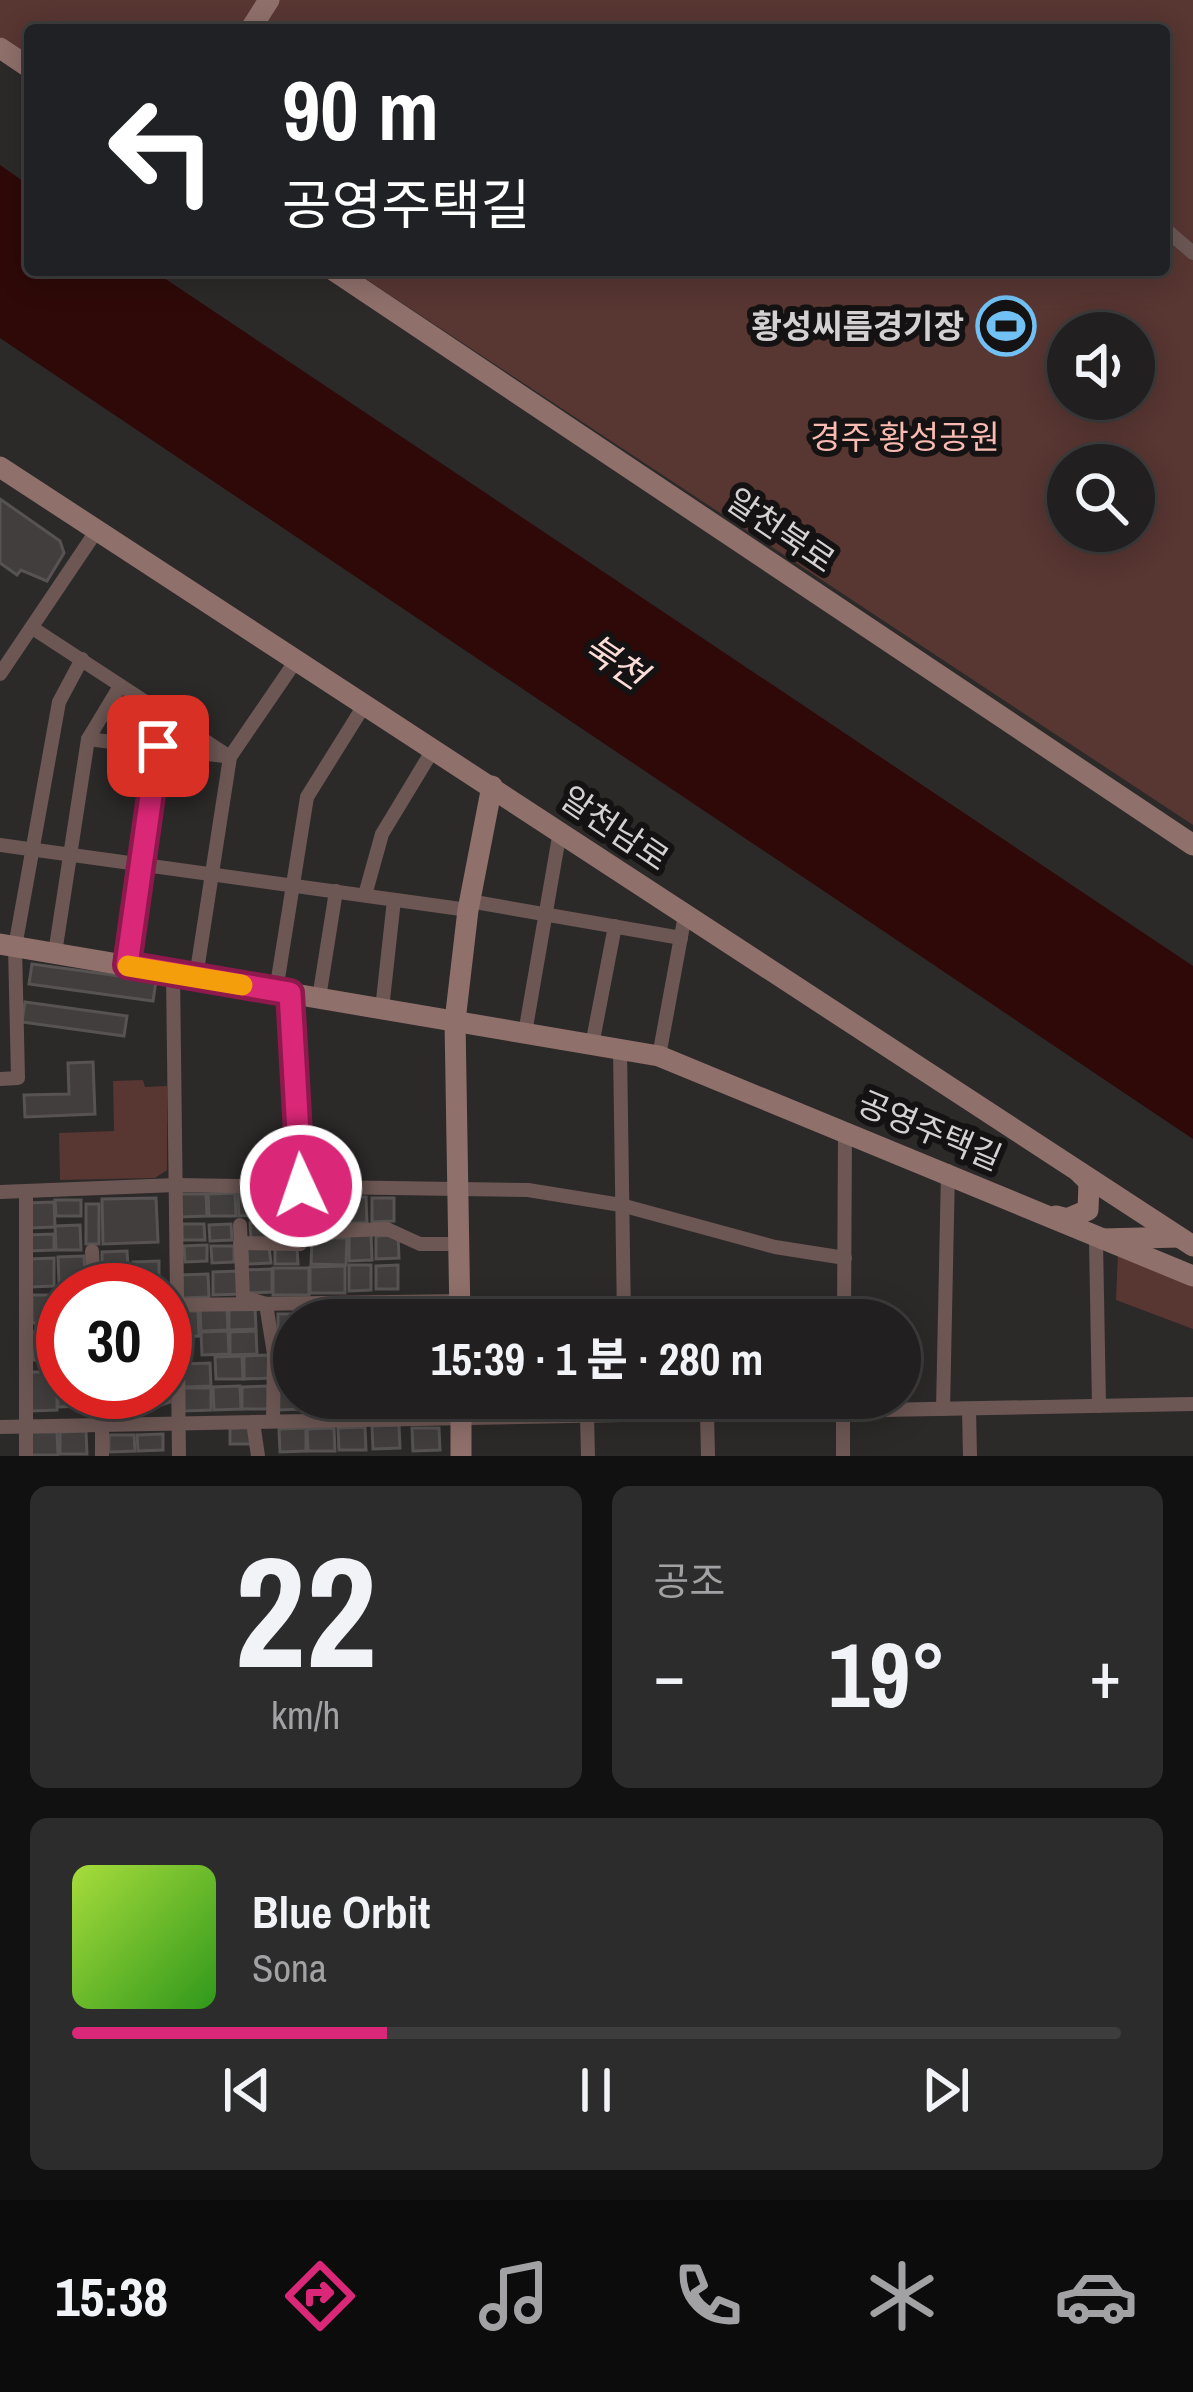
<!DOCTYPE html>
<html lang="ko">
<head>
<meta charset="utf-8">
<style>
  :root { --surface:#211f1f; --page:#2d2c2c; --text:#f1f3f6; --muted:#a2a2a4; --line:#3e3d3d; --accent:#db2777 }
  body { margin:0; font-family:"Archivo Narrow","Noto Sans KR",sans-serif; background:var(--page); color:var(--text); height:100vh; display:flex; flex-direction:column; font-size:45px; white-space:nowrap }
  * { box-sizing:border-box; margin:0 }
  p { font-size:39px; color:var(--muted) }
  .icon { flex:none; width:66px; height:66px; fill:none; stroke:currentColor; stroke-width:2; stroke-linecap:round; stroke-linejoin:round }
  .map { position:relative; height:1456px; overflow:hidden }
  .drawer { display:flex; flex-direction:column; gap:30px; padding:30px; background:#121111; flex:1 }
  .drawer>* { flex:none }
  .top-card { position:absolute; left:24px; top:24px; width:1146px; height:252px; border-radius:12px; box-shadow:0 6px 30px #0003,0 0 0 3px var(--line); background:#202124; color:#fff; overflow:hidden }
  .fabs { position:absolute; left:1047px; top:312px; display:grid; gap:24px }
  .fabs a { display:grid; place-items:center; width:108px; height:108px; border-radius:50%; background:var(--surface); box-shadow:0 6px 30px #0003,0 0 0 3px var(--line); font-size:60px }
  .speed { position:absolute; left:36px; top:1263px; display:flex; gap:24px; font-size:60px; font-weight:700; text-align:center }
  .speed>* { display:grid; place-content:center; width:156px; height:156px; border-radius:50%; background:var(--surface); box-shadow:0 6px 30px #0003,0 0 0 3px var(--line); line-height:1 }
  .speed .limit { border:18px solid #d22; background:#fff; color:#111 }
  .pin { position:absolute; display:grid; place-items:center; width:102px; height:102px; color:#fff; margin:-51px; border-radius:24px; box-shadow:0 6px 18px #0006 }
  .me { position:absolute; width:132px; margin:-66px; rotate:357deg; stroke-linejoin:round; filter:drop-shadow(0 0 9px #0008) }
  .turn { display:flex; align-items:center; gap:42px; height:252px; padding:0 60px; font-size:54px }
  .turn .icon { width:156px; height:156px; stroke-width:2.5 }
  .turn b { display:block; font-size:84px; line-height:102px }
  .big { font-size:90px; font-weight:700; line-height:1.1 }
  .drawer .widget { flex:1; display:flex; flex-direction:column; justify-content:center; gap:18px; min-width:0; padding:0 42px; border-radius:18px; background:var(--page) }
  .drawer .dial { align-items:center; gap:0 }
  .dial b { font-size:156px; line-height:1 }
  .song { display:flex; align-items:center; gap:36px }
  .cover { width:144px; height:144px; border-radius:18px; background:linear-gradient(135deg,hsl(80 70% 55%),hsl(110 70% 35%)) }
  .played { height:12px; border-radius:6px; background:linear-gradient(90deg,var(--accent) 30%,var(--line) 30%) }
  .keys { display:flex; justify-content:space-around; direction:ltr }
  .heat { display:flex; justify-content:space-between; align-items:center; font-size:66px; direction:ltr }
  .drawer .tiles { flex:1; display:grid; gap:30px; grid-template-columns:1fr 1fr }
  .widget:last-child { grid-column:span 2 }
  .trip { position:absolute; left:273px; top:1299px; width:648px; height:120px; border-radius:60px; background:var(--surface); box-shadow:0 6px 30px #0003,0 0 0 3px var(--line); font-weight:700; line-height:120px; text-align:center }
  .tabs { display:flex; height:192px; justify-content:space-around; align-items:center; background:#0d0c0c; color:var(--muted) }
  .tabs .icon { width:84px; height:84px }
  .tabs .selected { color:var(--accent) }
  .tabs b { font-size:54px; color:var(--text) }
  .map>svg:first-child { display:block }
</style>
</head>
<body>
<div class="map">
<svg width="1193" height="1456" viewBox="0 0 1193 1456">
  <rect width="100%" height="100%" fill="#2c2929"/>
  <g fill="#583632" fill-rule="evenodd">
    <path d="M0,0H1193V825L352,270H1164V30H30V57L0,37ZM1068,333H1134V399H1068ZM1068,465H1134V531H1068Z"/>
    <polygon points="143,1080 145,1087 167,1086 167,1170 155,1178 60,1180 59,1133 114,1131 113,1081"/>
    <polygon points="1118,1253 1193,1281 1193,1329 1116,1300"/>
  </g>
  <polygon fill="#2e0907" points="0,165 30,186 30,270 152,270 1193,966 1193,1139 0,338"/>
  <g fill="#413e3d" stroke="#575353" stroke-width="3">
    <polygon points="0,499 60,541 64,553 47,581 21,570 17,575 0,563"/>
    <polygon points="32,964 156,981 153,1001 29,984"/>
    <polygon points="25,1002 127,1016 124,1036 22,1022"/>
    <polygon points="93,1062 95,1114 25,1117 24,1095 69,1094 68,1063"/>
    <rect x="272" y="1190" width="35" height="26"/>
    <polygon points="235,1193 236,1216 209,1216 208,1194"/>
    <polygon points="238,1193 265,1193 266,1215 239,1216"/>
    <polygon points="180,1194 206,1194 207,1216 180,1217"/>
    <polygon points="340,1197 340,1221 318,1221 318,1198"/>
    <polygon points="344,1197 366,1197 367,1223 345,1223"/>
    <polygon points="156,1198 158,1242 103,1244 102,1199"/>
    <polygon points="372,1198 394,1198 394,1221 372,1222"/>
    <polygon points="55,1200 81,1200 81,1216 56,1216"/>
    <polygon points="54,1202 55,1227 29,1228 28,1203"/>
    <rect x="86" y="1204" width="13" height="40"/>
    <polygon points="272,1222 273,1238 251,1239 250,1223"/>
    <polygon points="300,1223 300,1239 278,1240 277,1224"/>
    <polygon points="182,1224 204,1224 205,1240 182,1240"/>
    <polygon points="231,1224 232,1240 210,1241 209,1225"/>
    <polygon points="80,1225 81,1250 56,1250 55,1226"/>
    <polygon points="54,1234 54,1250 29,1251 28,1235"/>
    <polygon points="371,1234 372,1260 349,1261 349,1235"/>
    <polygon points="398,1235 399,1258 376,1259 376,1236"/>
    <polygon points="312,1238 347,1238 346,1265 311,1264"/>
    <polygon points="207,1245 207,1261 185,1262 184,1246"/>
    <polygon points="211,1246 234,1246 234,1262 212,1263"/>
    <polygon points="269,1247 271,1263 248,1264 247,1248"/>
    <polygon points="275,1248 297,1248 298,1264 275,1264"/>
    <polygon points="127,1251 128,1267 102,1268 102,1252"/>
    <polygon points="84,1256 85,1281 59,1282 58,1257"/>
    <polygon points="54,1258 54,1286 31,1287 30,1259"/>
    <polygon points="159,1261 159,1277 134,1278 133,1262"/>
    <polygon points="349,1265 371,1265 371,1290 349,1291"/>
    <polygon points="398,1265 398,1289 376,1289 376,1266"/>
    <polygon points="345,1266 345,1293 310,1293 310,1267"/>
    <rect x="273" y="1268" width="36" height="27"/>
    <polygon points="272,1269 272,1292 246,1293 245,1270"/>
    <polygon points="239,1271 240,1294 213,1295 213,1272"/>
    <polygon points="103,1273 129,1273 129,1289 104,1289"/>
    <polygon points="208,1274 209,1297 182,1298 181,1275"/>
    <rect x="32" y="1295" width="23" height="28"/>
    <polygon points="227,1307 228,1330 201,1331 200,1308"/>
    <polygon points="229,1307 255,1307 256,1329 229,1330"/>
    <polygon points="387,1310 388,1320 361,1320 361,1311"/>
    <rect x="409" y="1310" width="27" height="10"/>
    <polygon points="182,1311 198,1311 199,1336 182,1337"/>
    <polygon points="278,1314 299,1314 300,1320 294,1320 294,1330 278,1330"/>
    <polygon points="228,1331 229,1354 202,1355 201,1332"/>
    <polygon points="256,1331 257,1354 230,1355 230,1332"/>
    <polygon points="32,1332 56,1332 56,1360 33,1360"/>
    <polygon points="270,1355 271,1378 244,1379 244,1356"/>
    <polygon points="242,1356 243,1379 216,1379 215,1357"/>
    <polygon points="294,1356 294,1379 279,1379 278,1357"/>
    <polygon points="210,1363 211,1386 184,1387 183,1364"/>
    <polygon points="30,1372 57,1372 57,1410 31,1411"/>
    <polygon points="165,1385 170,1402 147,1410 146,1392 165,1392"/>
    <polygon points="240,1386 241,1409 214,1410 213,1387"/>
    <polygon points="268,1386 269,1409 242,1409 242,1387"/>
    <polygon points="294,1386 294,1398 303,1398 304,1409 277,1410 276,1387"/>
    <polygon points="184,1388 211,1388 211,1410 184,1411"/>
    <polygon points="57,1391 83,1392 83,1406 58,1407"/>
    <polygon points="92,1392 115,1392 116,1413 92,1413"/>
    <polygon points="118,1392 141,1392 141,1414 118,1415"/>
    <polygon points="344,1398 370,1398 371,1409 344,1410"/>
    <polygon points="374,1398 401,1398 401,1407 375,1407"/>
    <polygon points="399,1425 400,1448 373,1449 372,1426"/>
    <polygon points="252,1427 252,1444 230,1444 230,1428"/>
    <polygon points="365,1427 366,1450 339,1450 338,1428"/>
    <polygon points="306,1428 306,1451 280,1452 279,1429"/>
    <polygon points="334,1428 335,1451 308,1451 307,1429"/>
    <polygon points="412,1428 439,1428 440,1450 413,1451"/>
    <polygon points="86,1431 87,1454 60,1454 60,1432"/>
    <polygon points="31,1432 57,1432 58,1455 31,1455"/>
    <polygon points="163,1434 163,1450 138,1451 137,1435"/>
    <polygon points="109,1435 134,1435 135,1451 109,1452"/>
  </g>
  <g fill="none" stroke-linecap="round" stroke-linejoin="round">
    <g stroke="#6c5754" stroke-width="14">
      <polyline points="1164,228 1193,253"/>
      <polyline points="34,629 230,757"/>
      <polyline points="0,674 97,530"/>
      <polyline points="88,739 224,756"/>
      <polyline points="0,845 468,910"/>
      <polyline points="365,895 382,834 434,748"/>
      <polyline points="469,901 681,938"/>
      <polyline points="55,953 88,739 120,686"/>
      <polyline points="126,965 158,745"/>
      <polyline points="173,973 179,1456"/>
      <polyline points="196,977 230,757 297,659"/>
      <polyline points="276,991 307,797 365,704"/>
      <polyline points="291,993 301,1186"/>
      <polyline points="319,998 336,891"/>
      <polyline points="382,1009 394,900"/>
      <polyline points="525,1033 560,831"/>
      <polyline points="592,1045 615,926"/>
      <polyline points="620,1049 624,1320"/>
      <polyline points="659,1056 685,915"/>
      <polyline points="0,1079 18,1078 15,947 59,702 82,659"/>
      <polyline points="0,1192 176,1185 528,1190 621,1205 775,1247 845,1258"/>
      <polyline points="26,1192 26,1456"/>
      <polyline points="240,1225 243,1297 266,1304 274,1354"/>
      <polyline points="1096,1240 1099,1406"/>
      <polyline points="240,1243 300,1244 308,1232 387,1229 420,1244 459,1244"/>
      <polyline points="92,1251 94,1290"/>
      <polyline points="177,1305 459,1301"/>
      <polyline points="844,1320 845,1131"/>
      <polyline points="943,1409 948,1171"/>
      <polyline points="969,1409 970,1456"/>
      <polyline points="707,1413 708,1456"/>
      <polyline points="587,1416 588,1456"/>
      <polyline points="273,1421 274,1354 294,1353"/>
      <polyline points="253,1422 258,1456"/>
      <polyline points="102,1425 102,1456"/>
      <polyline points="0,1427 1193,1404"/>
      <polyline points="843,1456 843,1398"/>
    </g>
    <g stroke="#90706b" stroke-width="21">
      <polyline points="250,30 269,0"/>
      <polyline points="0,48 30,68"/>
      <polyline points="333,270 1193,845"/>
      <polyline points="0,467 1193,1246"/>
      <polyline points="0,944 659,1056 1193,1276"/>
      <polyline points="1056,1216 1067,1219 1088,1210 1089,1182 1079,1172"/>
      <polyline points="1103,1239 1179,1237"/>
      <polyline points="460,1320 455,1021 468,910 492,786"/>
      <polyline points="461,1398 461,1456"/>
    </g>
  </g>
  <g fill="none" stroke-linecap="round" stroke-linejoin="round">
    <g stroke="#8e194d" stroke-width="30">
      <polyline id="route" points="158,746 127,965 290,993 301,1186"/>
    </g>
    <use href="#route" stroke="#db2777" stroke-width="21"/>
    <polyline stroke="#f59e0b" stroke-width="21" points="128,966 242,985"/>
  </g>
  <defs>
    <g id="stadium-ring" transform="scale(3)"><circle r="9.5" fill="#141212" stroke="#71c1f4" stroke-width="1.5"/><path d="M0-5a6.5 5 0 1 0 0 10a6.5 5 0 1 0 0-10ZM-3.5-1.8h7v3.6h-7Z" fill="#71c1f4"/></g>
  </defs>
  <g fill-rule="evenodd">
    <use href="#stadium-ring" x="1006" y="326"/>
  </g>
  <g text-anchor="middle" stroke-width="12" stroke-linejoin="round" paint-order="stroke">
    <g font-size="33" font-weight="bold" fill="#d3d1d1" stroke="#141212" text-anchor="end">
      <text x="964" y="338">황성씨름경기장</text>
    </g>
    <g font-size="33" fill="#f8bab1" stroke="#141212">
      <text x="905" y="449">경주 황성공원</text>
    </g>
    <g font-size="33" fill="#d3d1d1" stroke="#141212">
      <text transform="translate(781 530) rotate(34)" y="12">알천북로</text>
      <text transform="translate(615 828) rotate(34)" y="12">알천남로</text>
      <text transform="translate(930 1130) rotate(23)" y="12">공영주택길</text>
    </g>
    <g font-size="36" font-style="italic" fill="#fcdcd7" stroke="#141212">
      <text transform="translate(615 661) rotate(34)" y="13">북천</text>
    </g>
  </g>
</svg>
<div class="fabs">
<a><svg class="icon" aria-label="sound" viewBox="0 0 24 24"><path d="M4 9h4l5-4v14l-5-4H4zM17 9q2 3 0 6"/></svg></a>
<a><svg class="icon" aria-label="search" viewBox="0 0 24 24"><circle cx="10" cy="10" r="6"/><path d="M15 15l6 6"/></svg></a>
</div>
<div class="speed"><div class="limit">30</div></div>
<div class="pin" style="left:158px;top:746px;background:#d93025"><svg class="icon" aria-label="arrive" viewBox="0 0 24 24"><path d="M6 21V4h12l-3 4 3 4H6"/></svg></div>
<svg class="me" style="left:301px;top:1186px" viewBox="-20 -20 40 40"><circle r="17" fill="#db2777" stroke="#fff" stroke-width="3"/><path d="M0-11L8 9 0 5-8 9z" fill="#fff"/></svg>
<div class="trip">15:39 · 1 분 · 280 m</div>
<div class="top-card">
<div class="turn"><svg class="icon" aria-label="left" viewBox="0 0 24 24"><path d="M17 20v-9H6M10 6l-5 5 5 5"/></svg><div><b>90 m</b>공영주택길</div></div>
</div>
</div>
<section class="drawer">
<div class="tiles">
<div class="widget dial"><b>22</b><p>km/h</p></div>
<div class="widget"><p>공조</p>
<div class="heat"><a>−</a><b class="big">19°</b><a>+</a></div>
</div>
<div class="widget">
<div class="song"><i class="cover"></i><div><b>Blue Orbit</b><p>Sona</p></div></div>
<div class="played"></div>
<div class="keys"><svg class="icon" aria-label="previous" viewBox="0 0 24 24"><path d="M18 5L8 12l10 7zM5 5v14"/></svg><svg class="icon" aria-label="pause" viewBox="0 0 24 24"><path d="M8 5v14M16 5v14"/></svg><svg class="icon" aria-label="next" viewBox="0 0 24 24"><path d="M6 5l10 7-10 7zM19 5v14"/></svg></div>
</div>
</div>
</section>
<nav class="tabs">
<b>15:38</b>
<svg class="icon selected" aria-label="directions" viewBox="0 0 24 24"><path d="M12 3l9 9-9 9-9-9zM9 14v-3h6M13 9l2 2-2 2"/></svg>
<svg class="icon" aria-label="music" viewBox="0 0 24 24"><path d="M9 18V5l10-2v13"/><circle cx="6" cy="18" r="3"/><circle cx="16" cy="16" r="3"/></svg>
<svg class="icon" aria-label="phone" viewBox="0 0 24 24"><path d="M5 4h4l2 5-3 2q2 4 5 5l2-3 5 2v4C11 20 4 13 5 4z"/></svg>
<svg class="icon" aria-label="climate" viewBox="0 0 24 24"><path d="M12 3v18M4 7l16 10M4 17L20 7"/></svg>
<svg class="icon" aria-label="car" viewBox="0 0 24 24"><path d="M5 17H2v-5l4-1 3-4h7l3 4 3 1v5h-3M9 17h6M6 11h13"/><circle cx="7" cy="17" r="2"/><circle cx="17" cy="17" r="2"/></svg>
</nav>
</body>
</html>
